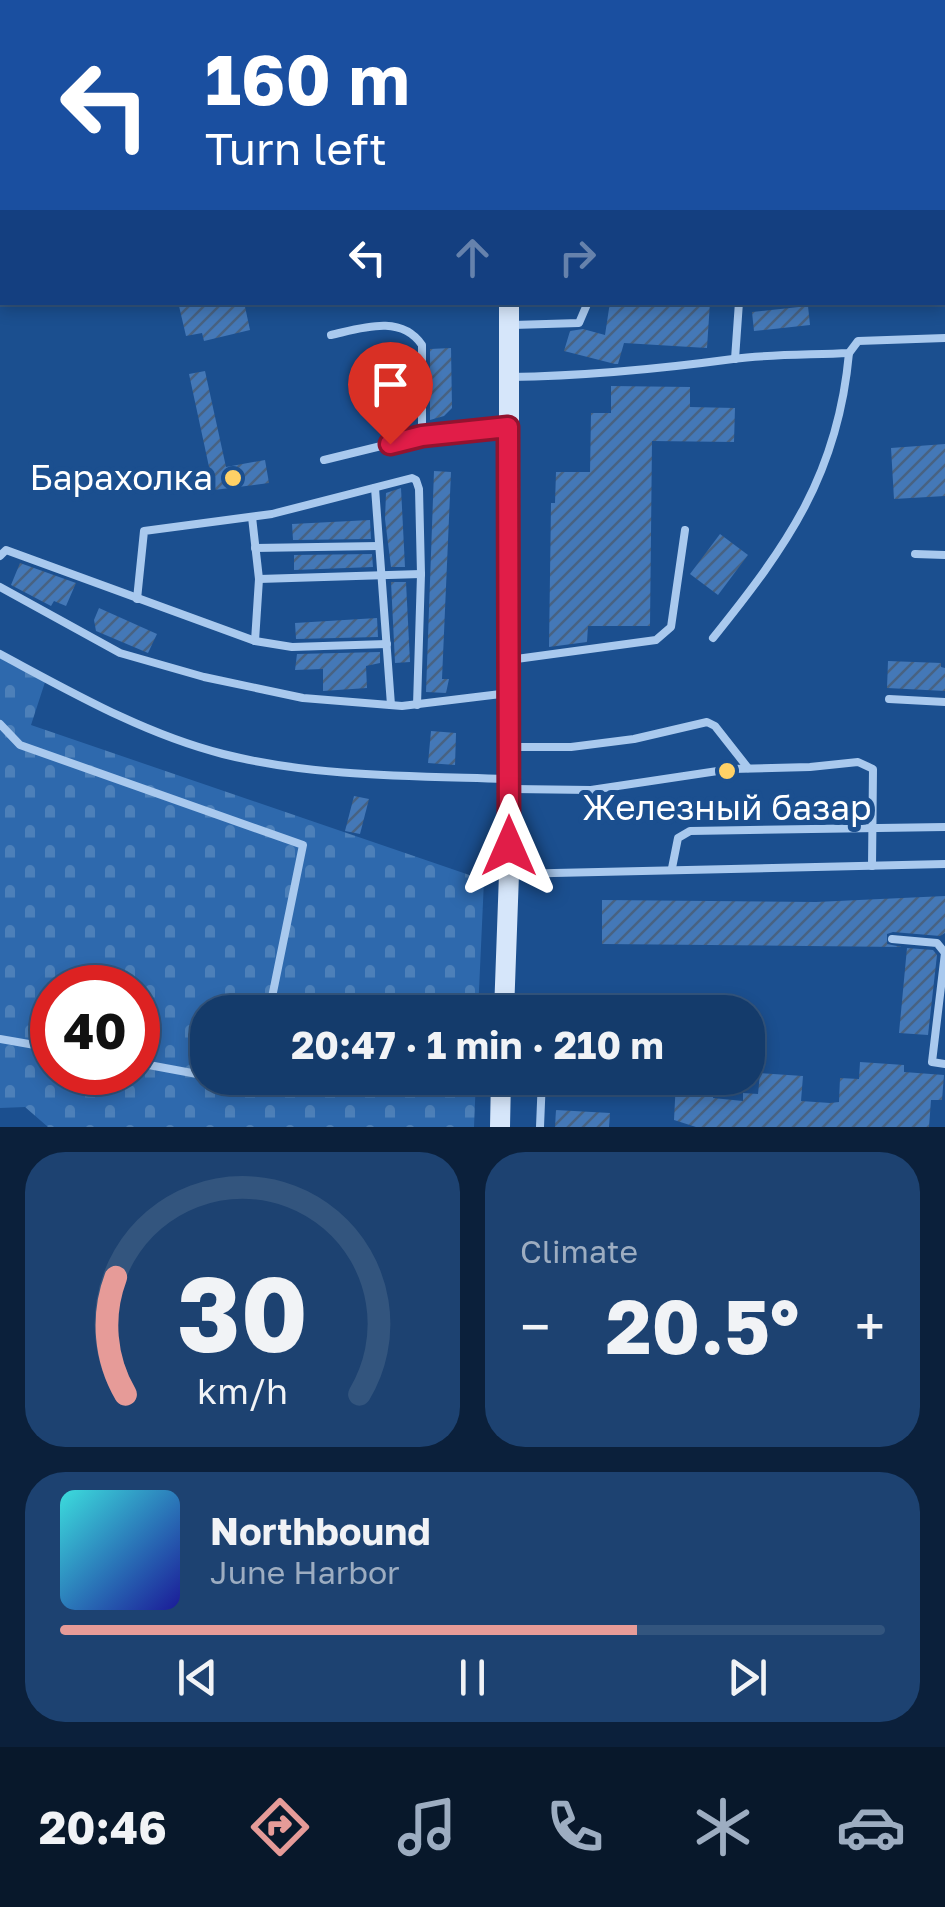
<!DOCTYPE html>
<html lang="en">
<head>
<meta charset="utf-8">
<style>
  :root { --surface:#143b6b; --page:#1d4271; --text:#f1f3f6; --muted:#9dadc1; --line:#33557e; --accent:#e69b98 }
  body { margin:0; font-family:"Golos Text",sans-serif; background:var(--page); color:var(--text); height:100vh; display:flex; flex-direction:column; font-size:38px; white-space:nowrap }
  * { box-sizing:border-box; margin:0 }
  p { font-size:32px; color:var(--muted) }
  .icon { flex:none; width:55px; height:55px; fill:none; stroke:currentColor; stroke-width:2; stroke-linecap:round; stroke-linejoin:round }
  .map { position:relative; height:1127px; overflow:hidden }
  .side { display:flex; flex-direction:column; gap:25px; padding:25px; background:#0b203b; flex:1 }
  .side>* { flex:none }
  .top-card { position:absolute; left:0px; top:0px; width:945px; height:305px; box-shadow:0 5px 15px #0003,0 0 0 2px var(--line); background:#1a4fa0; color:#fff; overflow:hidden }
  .speed { position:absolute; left:30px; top:965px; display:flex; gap:20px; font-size:50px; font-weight:700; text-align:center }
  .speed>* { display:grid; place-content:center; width:130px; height:130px; border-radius:50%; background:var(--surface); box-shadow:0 5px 15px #0003,0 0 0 2px var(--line); line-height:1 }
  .speed .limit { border:15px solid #d22; background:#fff; color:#111 }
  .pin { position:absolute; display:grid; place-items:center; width:85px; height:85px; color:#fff; margin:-102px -42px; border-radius:50% 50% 50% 0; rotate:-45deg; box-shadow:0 0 10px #0007 }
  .pin .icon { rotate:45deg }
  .me { position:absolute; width:110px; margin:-55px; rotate:0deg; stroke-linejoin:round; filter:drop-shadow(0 0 8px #0008) }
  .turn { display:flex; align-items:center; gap:35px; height:210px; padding:0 40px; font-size:45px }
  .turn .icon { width:130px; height:130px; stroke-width:2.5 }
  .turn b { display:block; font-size:70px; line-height:85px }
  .lanes { display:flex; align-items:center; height:95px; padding:0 40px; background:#0003; justify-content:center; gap:50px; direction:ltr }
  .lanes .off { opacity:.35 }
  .big { font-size:75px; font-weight:700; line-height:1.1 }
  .side .card { flex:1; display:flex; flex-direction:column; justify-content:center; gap:15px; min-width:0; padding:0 35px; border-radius:40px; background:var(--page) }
  .side .dial { align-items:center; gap:0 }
  .dial svg { height:260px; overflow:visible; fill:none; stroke:var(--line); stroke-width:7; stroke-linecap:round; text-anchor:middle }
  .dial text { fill:var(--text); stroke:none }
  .song { display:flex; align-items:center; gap:30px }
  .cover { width:120px; height:120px; border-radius:15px; background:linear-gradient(135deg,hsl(180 70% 55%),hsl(240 70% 35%)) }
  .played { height:10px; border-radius:5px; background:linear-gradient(90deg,var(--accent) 70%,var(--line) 70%) }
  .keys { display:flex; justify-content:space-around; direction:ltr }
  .heat { display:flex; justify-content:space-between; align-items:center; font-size:55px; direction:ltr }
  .side .tiles { flex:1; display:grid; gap:25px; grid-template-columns:1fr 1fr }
  .card:last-child { grid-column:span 2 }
  .trip { position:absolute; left:190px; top:995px; width:575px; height:100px; border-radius:40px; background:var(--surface); box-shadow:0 5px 15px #0003,0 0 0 2px var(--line); font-weight:700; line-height:100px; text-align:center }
  .menu { display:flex; height:160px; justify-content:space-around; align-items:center; background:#08182b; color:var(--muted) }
  .menu .icon { width:70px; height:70px }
  .menu .active { color:var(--accent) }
  .menu b { font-size:45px; color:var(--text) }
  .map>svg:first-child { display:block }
</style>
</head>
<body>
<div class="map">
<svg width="945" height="1127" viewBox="0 0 945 1127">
  <defs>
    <pattern id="cemetery-stones" width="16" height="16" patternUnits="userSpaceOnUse" patternTransform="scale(2.5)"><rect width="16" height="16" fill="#2e69ad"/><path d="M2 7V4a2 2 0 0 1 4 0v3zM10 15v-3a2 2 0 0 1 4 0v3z" fill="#4d80b9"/></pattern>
    <pattern id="building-hatch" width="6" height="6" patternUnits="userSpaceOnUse" patternTransform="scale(2.5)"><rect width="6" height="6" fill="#4478b7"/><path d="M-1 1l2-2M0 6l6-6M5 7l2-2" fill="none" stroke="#486282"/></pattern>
  </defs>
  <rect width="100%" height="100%" fill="#1b4f8f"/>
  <path fill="url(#cemetery-stones)" fill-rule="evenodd" d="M0,653L47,676L31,725L484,880L478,1012H208V1078H476L474,1127H48L25,1107L0,1108ZM52,988H138V1072H52Z"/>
  <g fill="url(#building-hatch)">
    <polygon points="194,302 244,302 250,330 204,341 202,333 186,336 179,306"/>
    <polygon points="610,302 710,302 707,348 624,343 618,364 615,364 564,351 570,331 583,329 605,335"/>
    <polygon points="808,306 810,325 754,331 752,312"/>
    <polygon points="451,348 452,408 444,416 430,420 430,349"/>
    <polygon points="205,371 226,467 265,460 269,483 214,490 189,374"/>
    <polygon points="611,386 690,387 690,407 735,408 734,442 652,441 650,626 588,626 587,642 549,647 551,503 555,503 556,472 590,472 591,413 611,413"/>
    <polygon points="945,444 945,496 894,499 891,448"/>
    <polygon points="434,471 451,472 442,679 449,679 446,693 426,692"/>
    <polygon points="401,488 405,567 391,567 385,519 386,493"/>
    <polygon points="370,520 371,539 293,540 292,524"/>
    <polygon points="720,534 748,555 718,595 690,574"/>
    <polygon points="372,554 373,567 294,570 294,555"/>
    <polygon points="20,563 76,583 66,606 54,601 51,606 11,585"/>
    <polygon points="391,582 406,582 410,662 395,663"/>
    <polygon points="99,608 157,634 148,653 96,631 94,620"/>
    <polygon points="377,618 378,637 296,639 295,623"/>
    <polygon points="380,652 380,663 366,666 367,688 323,691 323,669 295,670 297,654"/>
    <polygon points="888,661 941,663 941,667 945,668 945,691 887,688"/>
    <polygon points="431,731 456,733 455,765 428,763"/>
    <polygon points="354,796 369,799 360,834 345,831"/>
    <polygon points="945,896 945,933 940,936 893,932 887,934 887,944 902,947 602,944 602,900 816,902"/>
    <polygon points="907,948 933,950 937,955 928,1035 899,1033"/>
    <polygon points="860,1062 904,1065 904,1072 944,1075 942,1100 931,1100 929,1127 696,1127 674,1120 676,1081 714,1084 713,1098 743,1101 743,1093 758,1094 760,1073 803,1076 801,1101 830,1103 839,1102 840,1078 859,1079"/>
    <polygon points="556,1110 610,1113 609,1127 555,1127"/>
  </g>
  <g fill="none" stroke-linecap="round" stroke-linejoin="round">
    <g stroke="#a9c9ee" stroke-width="8">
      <polyline points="240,0 242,2"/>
      <polyline points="713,2 714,0"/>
      <polyline points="513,325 579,323 588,302"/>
      <path d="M331,335C362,328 401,314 422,345V436"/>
      <polyline points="735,359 739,302"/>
      <path d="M509,377C585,376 659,369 733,359C771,354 811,355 849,353L858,341L945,338"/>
      <polyline points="324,460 422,436 506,427"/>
      <polyline points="375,488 391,705"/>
      <polyline points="252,517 259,579 255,641"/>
      <polyline points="255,548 379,546"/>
      <polyline points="915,554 945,555"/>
      <polyline points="0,556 6,550 255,641 292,647 387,644"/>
      <polyline points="259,579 421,574"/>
      <polyline points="0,587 120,653 204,677 303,698 402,706 509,693"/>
      <polyline points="137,599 144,531 272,514 412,478 416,480 419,489 421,574 417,705"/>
      <path d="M713,638C787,546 838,475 849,353"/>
      <path d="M0,654C71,692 144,734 223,754C315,777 411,776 505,779"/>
      <polyline points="509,660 656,640 671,627 685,530"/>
      <polyline points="889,699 945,702"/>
      <polyline points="0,724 20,745 303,845 269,1012"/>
      <polyline points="512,747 571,747 634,739 707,722 715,726 748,768"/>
      <polyline points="513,789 591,790 731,769 810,767 858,762 873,769 872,866"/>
      <polyline points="672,868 678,838 690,831 945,827"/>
      <polyline points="510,874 945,864"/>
      <polyline points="892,939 937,943 945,953 932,1062 945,1064"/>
      <polyline points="590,1004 591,1012"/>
      <polyline points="0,1039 52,1048"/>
      <polyline points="138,1063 208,1076"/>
      <polyline points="218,1078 254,1084 500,1087"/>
      <polyline points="540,1127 542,1078"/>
    </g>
    <g stroke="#a9c9ee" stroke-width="10">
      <polyline points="156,2 160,0"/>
      <polyline points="316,2 320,0"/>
      <polyline points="0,159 2,158"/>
      <polyline points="0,248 2,246"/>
    </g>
    <g stroke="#d6e6fa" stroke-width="20">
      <polyline points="511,2 511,0"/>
      <polyline points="504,1012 509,874 509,302"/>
      <polyline points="500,1127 501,1078"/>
    </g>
  </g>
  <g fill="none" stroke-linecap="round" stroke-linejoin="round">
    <g stroke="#92132f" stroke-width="25">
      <polyline id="route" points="390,444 422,436 508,427 509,846"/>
    </g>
    <use href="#route" stroke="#e11d48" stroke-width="18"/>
  </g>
  <g fill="#ffd166" stroke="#1b4f8f" stroke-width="4">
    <circle cx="233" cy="478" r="10"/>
    <circle cx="727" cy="771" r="10"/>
  </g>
  <g text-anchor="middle" stroke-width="10" stroke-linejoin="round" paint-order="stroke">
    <g font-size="35" fill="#fff" stroke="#1b4f8f" text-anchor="end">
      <text x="213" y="490">Барахолка</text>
      <text x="727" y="820" text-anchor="middle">Железный базар</text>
    </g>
  </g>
</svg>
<div class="speed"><div class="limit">40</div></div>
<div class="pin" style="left:390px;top:444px;background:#d93025"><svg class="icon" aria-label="arrive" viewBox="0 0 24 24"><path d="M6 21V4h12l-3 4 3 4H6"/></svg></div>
<svg class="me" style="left:509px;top:846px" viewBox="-20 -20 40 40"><path d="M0-17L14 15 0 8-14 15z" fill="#e11d48" stroke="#fff" stroke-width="4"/></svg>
<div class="trip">20:47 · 1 min · 210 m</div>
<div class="top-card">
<div class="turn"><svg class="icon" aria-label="left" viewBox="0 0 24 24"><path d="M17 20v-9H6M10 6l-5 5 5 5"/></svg><div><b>160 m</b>Turn left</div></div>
<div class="lanes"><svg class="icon" aria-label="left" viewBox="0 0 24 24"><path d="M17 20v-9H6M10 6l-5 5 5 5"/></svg><svg class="icon off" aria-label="ahead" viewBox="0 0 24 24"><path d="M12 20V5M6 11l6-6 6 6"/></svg><svg class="icon off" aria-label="right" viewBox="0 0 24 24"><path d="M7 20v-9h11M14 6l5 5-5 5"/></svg></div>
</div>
</div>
<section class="side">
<div class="tiles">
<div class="card dial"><svg viewBox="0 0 100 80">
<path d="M14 69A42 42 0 1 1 86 69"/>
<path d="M14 69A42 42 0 0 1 11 33" stroke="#e69b98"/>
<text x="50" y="56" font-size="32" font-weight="700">30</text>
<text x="50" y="72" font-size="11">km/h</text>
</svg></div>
<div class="card"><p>Climate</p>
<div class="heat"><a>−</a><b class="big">20.5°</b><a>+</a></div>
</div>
<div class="card">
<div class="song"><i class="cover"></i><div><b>Northbound</b><p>June Harbor</p></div></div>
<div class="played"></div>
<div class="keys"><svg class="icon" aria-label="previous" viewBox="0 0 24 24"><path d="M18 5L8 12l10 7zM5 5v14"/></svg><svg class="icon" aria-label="pause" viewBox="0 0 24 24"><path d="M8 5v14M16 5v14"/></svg><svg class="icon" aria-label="next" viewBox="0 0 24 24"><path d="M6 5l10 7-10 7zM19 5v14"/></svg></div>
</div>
</div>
</section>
<nav class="menu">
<b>20:46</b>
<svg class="icon active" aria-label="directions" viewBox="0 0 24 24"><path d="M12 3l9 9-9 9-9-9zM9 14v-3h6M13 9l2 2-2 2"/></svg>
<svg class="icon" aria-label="music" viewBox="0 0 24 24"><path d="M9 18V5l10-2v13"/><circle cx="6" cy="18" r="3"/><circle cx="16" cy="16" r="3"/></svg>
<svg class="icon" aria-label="phone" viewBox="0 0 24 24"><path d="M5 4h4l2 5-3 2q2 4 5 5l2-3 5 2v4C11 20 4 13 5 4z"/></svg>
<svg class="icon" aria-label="climate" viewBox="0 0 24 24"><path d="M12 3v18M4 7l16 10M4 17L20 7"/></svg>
<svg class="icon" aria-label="car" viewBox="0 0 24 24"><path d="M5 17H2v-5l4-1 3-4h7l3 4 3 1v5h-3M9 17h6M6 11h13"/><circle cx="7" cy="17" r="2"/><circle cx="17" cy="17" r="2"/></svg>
</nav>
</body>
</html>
